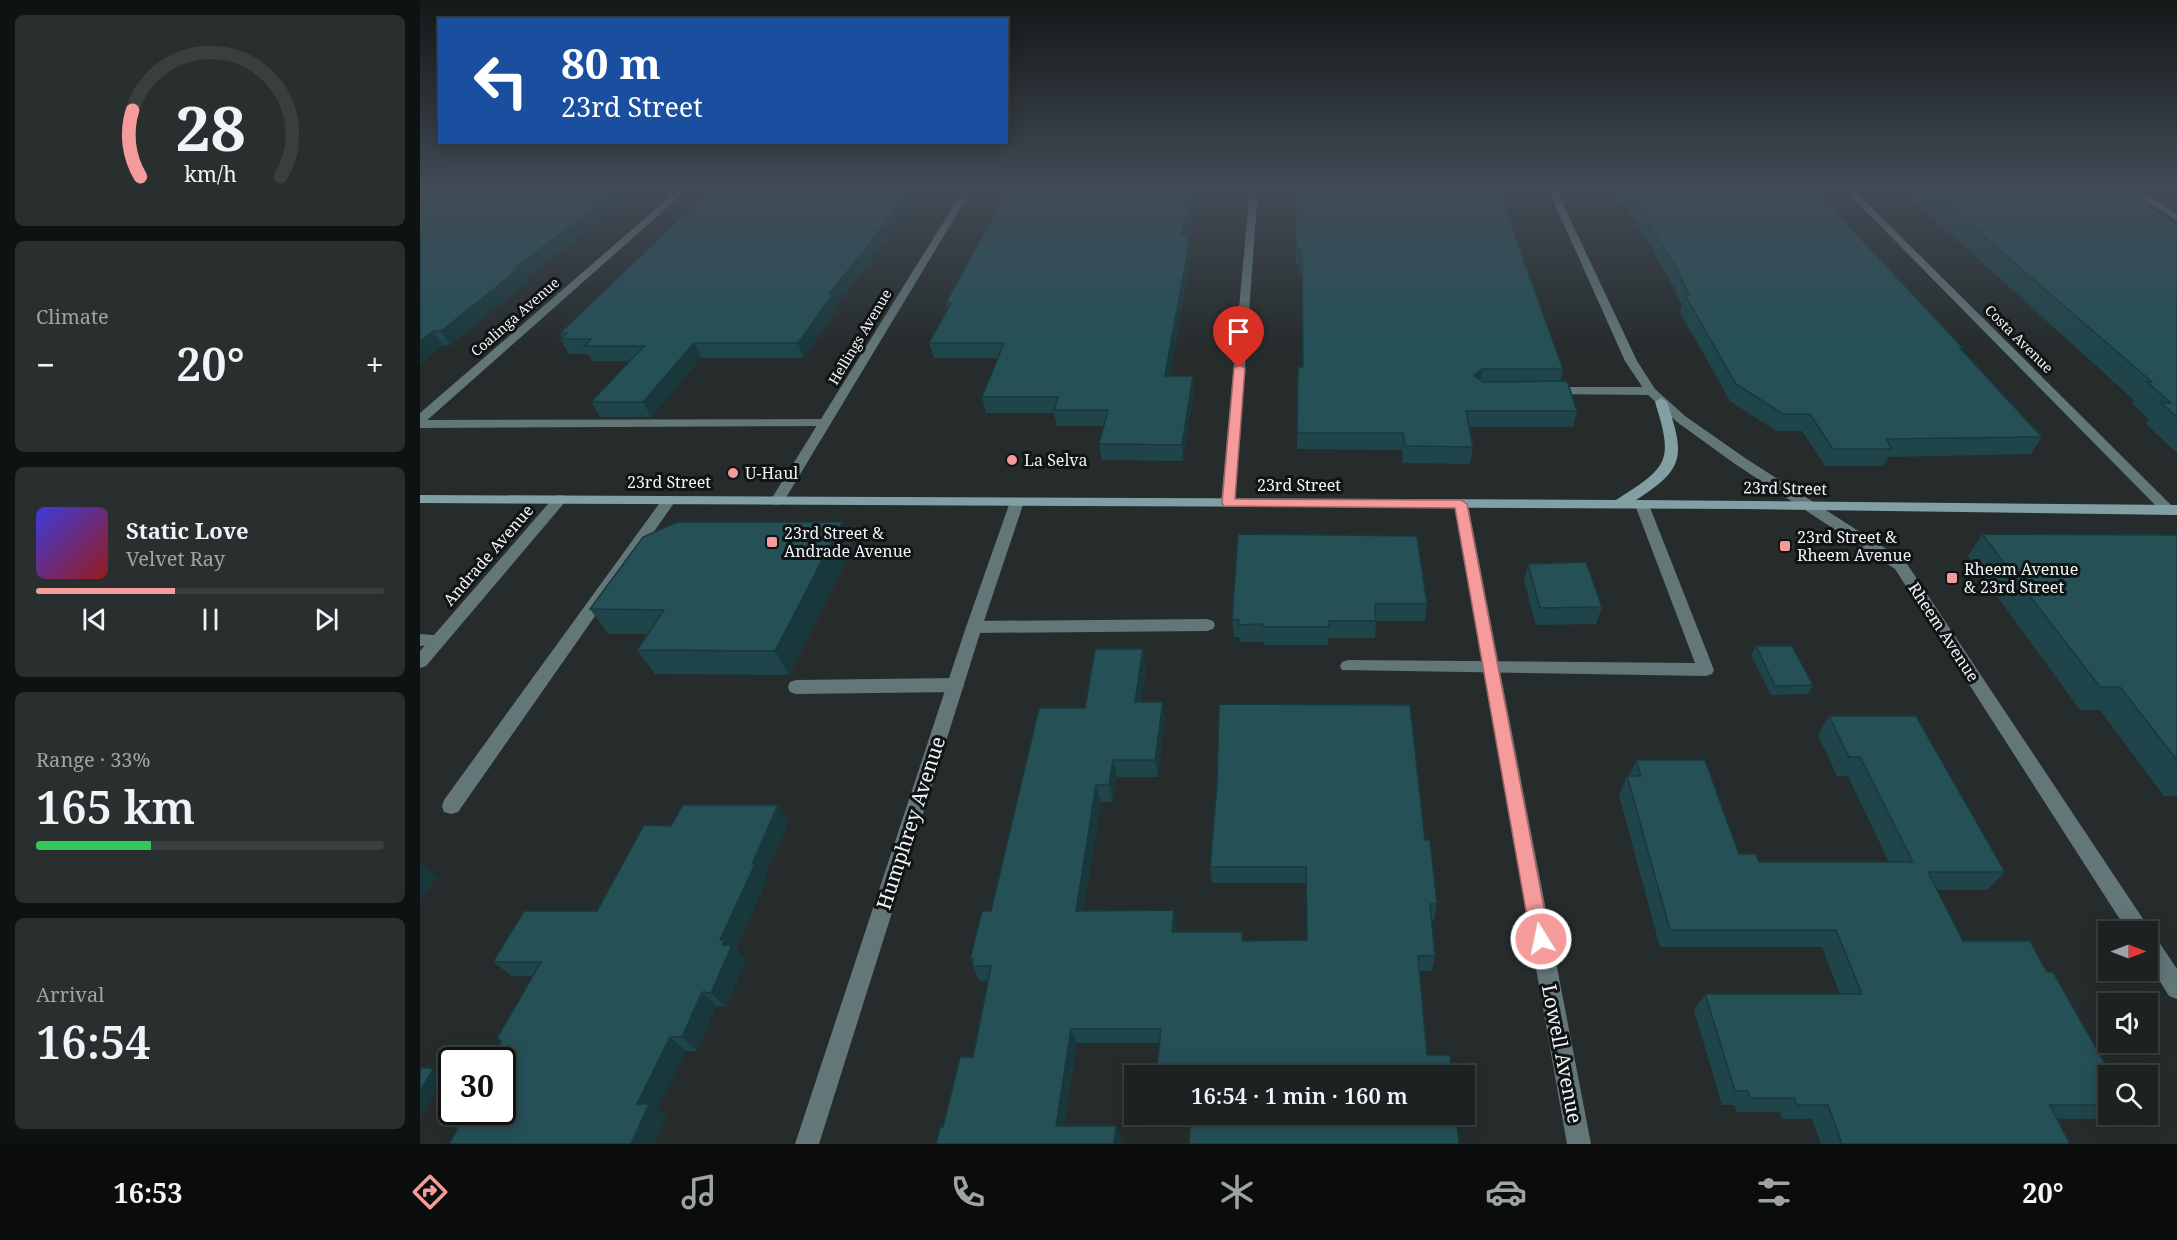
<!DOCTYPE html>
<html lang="en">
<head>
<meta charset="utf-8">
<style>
  :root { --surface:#1c2121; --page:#292e2e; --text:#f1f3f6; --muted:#a0a3a5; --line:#3a3e3f; --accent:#f59b9b }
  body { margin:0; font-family:"Noto Serif",serif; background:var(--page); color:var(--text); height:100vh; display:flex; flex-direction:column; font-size:22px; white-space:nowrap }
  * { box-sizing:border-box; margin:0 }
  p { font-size:20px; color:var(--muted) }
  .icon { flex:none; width:33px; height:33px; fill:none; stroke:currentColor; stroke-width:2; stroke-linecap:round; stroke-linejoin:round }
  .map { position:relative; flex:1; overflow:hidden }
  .side { display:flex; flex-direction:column; gap:15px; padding:15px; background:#0f1212; width:420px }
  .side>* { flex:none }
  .banner { position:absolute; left:18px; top:18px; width:570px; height:126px; border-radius:0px; box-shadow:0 3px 15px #0003,0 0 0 2px var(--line); background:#1a4fa0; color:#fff; overflow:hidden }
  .needle { width:39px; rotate:90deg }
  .buttons { position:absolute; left:1678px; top:921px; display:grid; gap:12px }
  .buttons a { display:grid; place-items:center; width:60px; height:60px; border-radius:0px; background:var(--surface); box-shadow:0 3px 15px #0003,0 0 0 2px var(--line); font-size:30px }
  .speed { position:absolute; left:18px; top:1047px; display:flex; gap:12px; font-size:30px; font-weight:700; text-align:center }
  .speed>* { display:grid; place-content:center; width:78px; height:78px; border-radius:50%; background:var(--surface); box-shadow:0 3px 15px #0003,0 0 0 2px var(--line); line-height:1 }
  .speed .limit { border:3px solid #111; border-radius:9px; background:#fff; color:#111 }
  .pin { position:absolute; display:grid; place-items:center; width:51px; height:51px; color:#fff; margin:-62px -26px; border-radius:50% 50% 50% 0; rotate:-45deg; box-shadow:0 0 6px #0007 }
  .pin .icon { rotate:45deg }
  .me { position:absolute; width:66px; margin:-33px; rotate:350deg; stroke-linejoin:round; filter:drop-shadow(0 0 4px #0008) }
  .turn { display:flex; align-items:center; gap:21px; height:126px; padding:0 24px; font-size:27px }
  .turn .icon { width:78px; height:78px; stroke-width:2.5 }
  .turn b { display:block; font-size:42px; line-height:51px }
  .big { font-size:45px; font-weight:600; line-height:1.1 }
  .side .card { flex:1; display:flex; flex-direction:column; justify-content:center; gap:9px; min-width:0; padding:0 21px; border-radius:9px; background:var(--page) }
  .side .dial { align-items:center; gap:0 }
  .dial svg { height:156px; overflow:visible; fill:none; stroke:var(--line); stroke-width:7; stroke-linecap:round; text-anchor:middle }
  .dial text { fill:var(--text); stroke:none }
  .song { display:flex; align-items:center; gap:18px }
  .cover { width:72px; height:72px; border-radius:9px; background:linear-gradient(135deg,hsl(240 70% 55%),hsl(0 70% 35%)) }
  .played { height:6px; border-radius:3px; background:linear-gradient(90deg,var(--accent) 40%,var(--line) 40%) }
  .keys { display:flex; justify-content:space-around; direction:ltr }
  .heat { display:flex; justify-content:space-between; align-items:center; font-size:33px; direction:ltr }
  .charge { height:9px; border-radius:4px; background:linear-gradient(90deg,#34c759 33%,var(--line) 0) }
  .trip { position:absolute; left:704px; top:1065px; width:351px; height:60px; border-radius:0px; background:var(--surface); box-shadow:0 3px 15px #0003,0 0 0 2px var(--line); font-weight:600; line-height:60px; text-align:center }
  .tab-bar { display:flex; height:96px; justify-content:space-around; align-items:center; background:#0b0d0d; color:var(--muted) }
  .tab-bar .icon { width:42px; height:42px }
  .tab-bar .on { color:var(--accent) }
  .tab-bar b { font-size:27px; color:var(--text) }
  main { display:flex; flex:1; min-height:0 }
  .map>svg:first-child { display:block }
</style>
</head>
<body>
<main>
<section class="side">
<div class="card dial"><svg viewBox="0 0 100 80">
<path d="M14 69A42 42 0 1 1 86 69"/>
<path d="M14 69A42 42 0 0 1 10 35" stroke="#f59b9b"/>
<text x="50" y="56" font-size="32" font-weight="700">28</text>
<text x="50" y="72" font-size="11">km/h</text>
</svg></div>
<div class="card"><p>Climate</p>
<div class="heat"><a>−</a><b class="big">20°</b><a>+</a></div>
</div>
<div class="card">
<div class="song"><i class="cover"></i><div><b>Static Love</b><p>Velvet Ray</p></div></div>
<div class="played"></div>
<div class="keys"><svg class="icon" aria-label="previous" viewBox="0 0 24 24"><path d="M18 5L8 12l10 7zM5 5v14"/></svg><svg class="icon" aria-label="pause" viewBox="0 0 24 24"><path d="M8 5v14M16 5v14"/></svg><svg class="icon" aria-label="next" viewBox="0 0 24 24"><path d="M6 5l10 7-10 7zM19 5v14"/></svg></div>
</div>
<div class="card"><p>Range · 33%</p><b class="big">165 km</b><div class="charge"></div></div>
<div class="card"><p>Arrival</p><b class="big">16:54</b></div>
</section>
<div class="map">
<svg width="1757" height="1144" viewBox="0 0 1757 1144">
  <rect width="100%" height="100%" fill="#262c2c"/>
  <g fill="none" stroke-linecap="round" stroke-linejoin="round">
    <g fill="#637678" fill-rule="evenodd">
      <polygon points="1132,387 1231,387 1237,391 1231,395 1128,394 1126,391"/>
      <polygon points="405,419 411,423 409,426 0,428 0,420"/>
      <polygon points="249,496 256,500 254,503 38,812 31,814 24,812 22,806 24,800 244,497"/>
      <polygon points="1222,501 1229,505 1294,670 1292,674 1286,676 922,670 920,666 922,662 928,660 1275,663 1215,505"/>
      <polygon points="787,619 793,621 795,625 793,629 787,631 554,633 548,631 546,627 548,623 554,621"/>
      <polygon points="0,634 25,636 27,640 25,644 0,646"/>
      <polygon points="536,678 542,680 544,685 542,690 536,692 376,694 370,692 368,687 370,682 376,680"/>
    </g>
    <g fill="#637678" fill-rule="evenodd">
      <polygon points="259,189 268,189 4,423 0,424 0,413"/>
      <polygon points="544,189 552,189 364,501 357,505 352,504 350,501"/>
      <polygon points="830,189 838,189 815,503 808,507 801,503"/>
      <polygon points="1424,189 1433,189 1753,507 1755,510 1753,513 1743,513"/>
      <polygon points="1708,189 1718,189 1757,214 1757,221"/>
      <polygon points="140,495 145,496 147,499 145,502 6,666 0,668 0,651 135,496"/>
      <polygon points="597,498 604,502 562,627 399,1144 375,1144 546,627 590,502"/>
      <polygon points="1041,500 1048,504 1171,1144 1147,1144 1034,504"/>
    </g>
    <polygon fill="#637678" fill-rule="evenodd" points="1128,189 1136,189 1217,361 1235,389 1265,416 1325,458 1485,561 1727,925 1730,934 1735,936 1757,969 1757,999 1749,996 1728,962 1728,932 1708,932 1475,569 1315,464 1257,422 1227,394 1205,361"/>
    <path fill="#82a0a4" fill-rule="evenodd" d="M1241,398L1247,402C1265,456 1265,469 1216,500L1757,505V515L1324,509L0,503V495L1196,500C1248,467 1254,462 1235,402Z"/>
  </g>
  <g fill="#1f454a">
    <polygon points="0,189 106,279 108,282 30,345 23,345 0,364"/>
    <polygon points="588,189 777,189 766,235 768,235 770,257 750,376 773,376 774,391 763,461 682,460 679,444 684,426 637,426 634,413 566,413 562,397 578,358 514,358 509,343 528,308 526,303"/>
    <polygon points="876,189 1143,369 1141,381 1157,411 1153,427 1049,427 1053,447 1050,464 983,463 982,450 877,449 878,367 883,367 882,274 880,274 880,264 876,264"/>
    <polygon points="1191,189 1394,189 1543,348 1542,350 1622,437 1611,454 1468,457 1463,466 1405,466 1382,431 1356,431 1310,401 1260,312 1262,305 1256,295 1257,293 1221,230"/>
    <polygon points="1481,189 1704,189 1757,224 1757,453 1726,424 1729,419 1712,403 1714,400"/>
    <polygon points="454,257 417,305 418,308 384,358 281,358 231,417 180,417 171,402 210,361 172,361 168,354 149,354 140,339 142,337 140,333"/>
    <polygon points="818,534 1007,604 1005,621 956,621 955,638 908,638 908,645 844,645 844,642 820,642 820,637 814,637 812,620"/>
    <polygon points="1562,534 1757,535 1757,796 1744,796 1680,710 1660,710 1548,556"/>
    <polygon points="433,547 369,675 235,674 217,650 227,634 188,634 170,609"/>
    <polygon points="1108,564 1182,607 1176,624 1116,625 1104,581"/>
    <polygon points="1336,646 1393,685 1388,694 1351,695 1331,655"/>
    <polygon points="726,667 721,702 745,719 738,777 697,777 693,802 681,802 663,911 757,926 757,932 823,941 887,940 886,883 792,883 790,867 1005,840 1017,904 1014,920 1011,920 1015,956 1012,971 1000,971 1007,1055 1032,1076 739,1043 657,1043 644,1126 701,1138 701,1144 516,1144 553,1057 568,981 560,981 552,966 553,963 550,959 571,911 665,708"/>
    <polygon points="1409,716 1585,872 1567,890 1517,890 1543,941 1627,972 1689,1076 1689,1114 1692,1114 1684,1119 1637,1119 1650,1144 1401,1144 1392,1119 1362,1119 1360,1112 1317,1112 1314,1105 1302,1105 1274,1010 1285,994 1420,994 1402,947 1240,947 1199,795 1207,776 1209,776 1216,760 1319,854 1339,862 1469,862 1428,776 1417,776 1398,735"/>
    <polygon points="358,805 369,822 345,876 347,879 316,949 326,960 306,1007 296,1006 277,1051 266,1051 237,1110 246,1116 234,1144 29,1144 37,1129 32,1126 80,1041 112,976 92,976 73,962 177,911 251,826"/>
  </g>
  <g fill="#19383c">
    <polygon points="199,189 221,189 106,279 108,282 30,345 21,331 95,268"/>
    <polygon points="489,189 502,189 454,257 417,305 418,308 384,358 378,343 409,294"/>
    <polygon points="773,189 777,189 763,249 761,235"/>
    <polygon points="768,235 770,257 747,391 745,376"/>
    <polygon points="13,331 23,345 0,364 0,342"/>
    <polygon points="274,343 281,358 231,417 223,402"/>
    <polygon points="1062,369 1060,386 1054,376"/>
    <polygon points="773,376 774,391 763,461 762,445"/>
    <polygon points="422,522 433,547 369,675 355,651"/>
    <polygon points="723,649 726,667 719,719 715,702"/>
    <polygon points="743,702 745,719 738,777 735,760"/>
    <polygon points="693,760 697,777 693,802 689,785"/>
    <polygon points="676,785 681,802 661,926 656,911"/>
    <polygon points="358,805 369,822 345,876 347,879 316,949 326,960 306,1007 291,993 300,940 332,864"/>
    <polygon points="0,863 17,877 0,902"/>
    <polygon points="754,910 757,926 755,948 752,932"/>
    <polygon points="282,992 296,1006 277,1051 262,1037"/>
    <polygon points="651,1029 657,1043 643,1138 636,1126"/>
    <polygon points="250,1037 266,1051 237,1110 246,1116 234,1144 211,1144 217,1104"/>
    <polygon points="14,1068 25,1075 0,1118 0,1091"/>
    <polygon points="696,1126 701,1138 701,1144 694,1144"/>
  </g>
  <g fill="#245056" stroke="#19383c" stroke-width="1.5">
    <polygon points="0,189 199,189 95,268 100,268 21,331 13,331 0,342"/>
    <polygon points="291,189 489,189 450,243 409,294 413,294 378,343 274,343 223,402 171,402 224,346 164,346 171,339 140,339 147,333 140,333"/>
    <polygon points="588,189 773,189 761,235 768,235 767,243 769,243 745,376 773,376 762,445 679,444 688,410 634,410 638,397 562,397 584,343 509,343 531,303 526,303"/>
    <polygon points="876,189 1078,189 1143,369 1062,369 1054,376 1063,382 1147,381 1157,411 1046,411 1053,447 985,446 983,433 877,433 878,367 883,367 882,259 880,259 881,249 876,249"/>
    <polygon points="1204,189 1394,189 1543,348 1540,348 1622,437 1466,439 1472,449 1413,449 1390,414 1363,414 1316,384 1265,295 1270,295 1261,280 1263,280 1224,215"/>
    <polygon points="1509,189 1704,189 1757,224 1757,417 1741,403 1751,403 1727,382 1732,382"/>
    <polygon points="257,522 422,522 355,651 217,650 244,610 170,609 223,537"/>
    <polygon points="818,534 997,536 1007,604 955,604 956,621 909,621 909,627 843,627 843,624 819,625 819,620 812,620"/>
    <polygon points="1562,534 1757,535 1757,760 1700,687 1680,687"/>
    <polygon points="1166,562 1182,607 1120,608 1108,564"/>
    <polygon points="1336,646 1372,646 1393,685 1355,686"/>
    <polygon points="675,649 723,649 715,702 743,702 735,760 693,760 689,785 676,785 656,911 754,910 752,932 822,932 822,941 887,940 886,867 790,867 797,784 799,704 990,705 1005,840 1010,840 1017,904 1010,904 1015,956 998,956 1007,1055 1030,1055 1032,1076 736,1076 741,1029 651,1029 636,1126 696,1126 694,1144 516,1144 520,1127 523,1127 540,1057 553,1057 571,966 552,966 553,959 550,959 562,911 571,911 619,708 665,708"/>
    <polygon points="1409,716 1496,716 1585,872 1508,872 1543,941 1610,941 1627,972 1633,972 1692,1076 1689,1076 1689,1105 1630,1105 1650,1144 1422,1144 1408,1105 1377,1105 1374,1098 1330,1098 1328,1091 1315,1091 1285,994 1442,994 1416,930 1250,930 1207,776 1221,776 1216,760 1285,760 1319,854 1336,854 1339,862 1493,862 1440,757 1429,757"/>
    <polygon points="263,805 358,805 332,864 335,864 300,940 305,940 302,945 312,945 291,993 282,992 262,1037 250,1037 217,1104 229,1104 211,1144 29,1144 39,1126 32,1126 40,1112 82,1112 82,1060 69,1060 81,1041 77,1038 121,962 73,962 104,911 177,911 224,825 251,826"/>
    <polygon points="0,1068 14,1068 0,1091"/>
    <polygon points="771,1114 1036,1114 1039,1144 769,1144"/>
  </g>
  <linearGradient id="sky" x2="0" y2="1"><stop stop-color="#151818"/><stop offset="0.54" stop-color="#414b56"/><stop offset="1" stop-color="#414b56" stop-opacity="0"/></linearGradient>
  <rect width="1757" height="349" fill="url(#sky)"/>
  <polygon fill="#f59b9b" stroke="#9f6565" stroke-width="1.5" points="819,365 825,368 815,499 1041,500 1047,504 1130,939 1128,946 1121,948 1114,946 1111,939 1035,508 804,506 802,503 814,368"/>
  <g fill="#f59b9b" stroke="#111414" stroke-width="2">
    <circle cx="592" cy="460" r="6"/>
    <circle cx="313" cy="473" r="6"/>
    <rect x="346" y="536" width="12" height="12" rx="3"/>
    <rect x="1359" y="540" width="12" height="12" rx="3"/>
    <rect x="1526" y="572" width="12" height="12" rx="3"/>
  </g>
  <g text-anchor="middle" stroke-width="6" stroke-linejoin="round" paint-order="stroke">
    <g font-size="14" fill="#f2f5f6" stroke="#111414">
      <text transform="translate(95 317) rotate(-41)" y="5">Coalinga Avenue</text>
      <text transform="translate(440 337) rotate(-59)" y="5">Hellings Avenue</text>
      <text transform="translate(1599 339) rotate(45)" y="5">Costa Avenue</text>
    </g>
    <g font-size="16" fill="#f2f5f6" stroke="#111414" text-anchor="start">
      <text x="604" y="466">La Selva</text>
      <text x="325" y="479">U-Haul</text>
      <text x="364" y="539">23rd Street &amp;<tspan x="364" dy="18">Andrade Avenue</tspan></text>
      <text x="1377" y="543">23rd Street &amp;<tspan x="1377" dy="18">Rheem Avenue</tspan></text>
      <text x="1544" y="575">Rheem Avenue<tspan x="1544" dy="18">&amp; 23rd Street</tspan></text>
    </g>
    <g font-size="16" fill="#f2f5f6" stroke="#111414">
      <text x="249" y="488">23rd Street</text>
      <text x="879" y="491">23rd Street</text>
      <text transform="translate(1365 488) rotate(1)" y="6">23rd Street</text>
      <text transform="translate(68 555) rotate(-49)" y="6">Andrade Avenue</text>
      <text transform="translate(1524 632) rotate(57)" y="6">Rheem Avenue</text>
    </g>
    <g font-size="20" fill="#f2f5f6" stroke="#111414">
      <text transform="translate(491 823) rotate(-72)" y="7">Humphrey Avenue</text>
      <text transform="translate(1142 1054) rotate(79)" y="7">Lowell Avenue</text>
    </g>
  </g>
</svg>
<div class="buttons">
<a><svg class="needle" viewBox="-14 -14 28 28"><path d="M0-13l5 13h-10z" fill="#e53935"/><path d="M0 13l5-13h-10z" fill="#a0a3a5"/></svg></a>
<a><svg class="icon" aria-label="sound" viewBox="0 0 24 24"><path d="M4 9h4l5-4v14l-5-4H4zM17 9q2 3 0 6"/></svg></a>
<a><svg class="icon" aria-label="search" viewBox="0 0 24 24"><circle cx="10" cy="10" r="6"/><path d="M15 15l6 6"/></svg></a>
</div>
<div class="speed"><div class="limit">30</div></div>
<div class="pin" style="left:819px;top:368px;background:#d93025"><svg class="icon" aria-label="arrive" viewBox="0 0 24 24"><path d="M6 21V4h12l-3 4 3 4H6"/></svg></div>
<svg class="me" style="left:1121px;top:939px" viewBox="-20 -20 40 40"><circle r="17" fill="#f59b9b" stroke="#fff" stroke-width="3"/><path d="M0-11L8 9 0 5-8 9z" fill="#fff"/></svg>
<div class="trip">16:54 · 1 min · 160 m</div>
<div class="banner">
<div class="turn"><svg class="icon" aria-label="left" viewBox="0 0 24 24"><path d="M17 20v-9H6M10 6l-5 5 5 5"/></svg><div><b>80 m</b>23rd Street</div></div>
</div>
</div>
</main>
<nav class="tab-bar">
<b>16:53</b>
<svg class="icon on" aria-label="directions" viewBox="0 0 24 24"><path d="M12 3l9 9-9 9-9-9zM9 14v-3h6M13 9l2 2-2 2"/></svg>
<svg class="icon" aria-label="music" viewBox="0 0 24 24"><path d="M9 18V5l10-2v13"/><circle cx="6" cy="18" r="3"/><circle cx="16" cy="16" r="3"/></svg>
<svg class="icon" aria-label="phone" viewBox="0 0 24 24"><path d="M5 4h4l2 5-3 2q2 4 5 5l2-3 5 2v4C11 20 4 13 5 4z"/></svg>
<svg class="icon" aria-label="climate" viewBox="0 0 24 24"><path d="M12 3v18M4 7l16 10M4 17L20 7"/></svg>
<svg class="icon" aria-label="car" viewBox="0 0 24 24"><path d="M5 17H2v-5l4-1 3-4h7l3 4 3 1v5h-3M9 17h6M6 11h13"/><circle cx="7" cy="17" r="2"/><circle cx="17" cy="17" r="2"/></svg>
<svg class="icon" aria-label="filters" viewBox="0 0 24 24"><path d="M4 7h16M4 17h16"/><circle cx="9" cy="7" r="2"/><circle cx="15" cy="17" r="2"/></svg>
<b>20°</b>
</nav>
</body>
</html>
